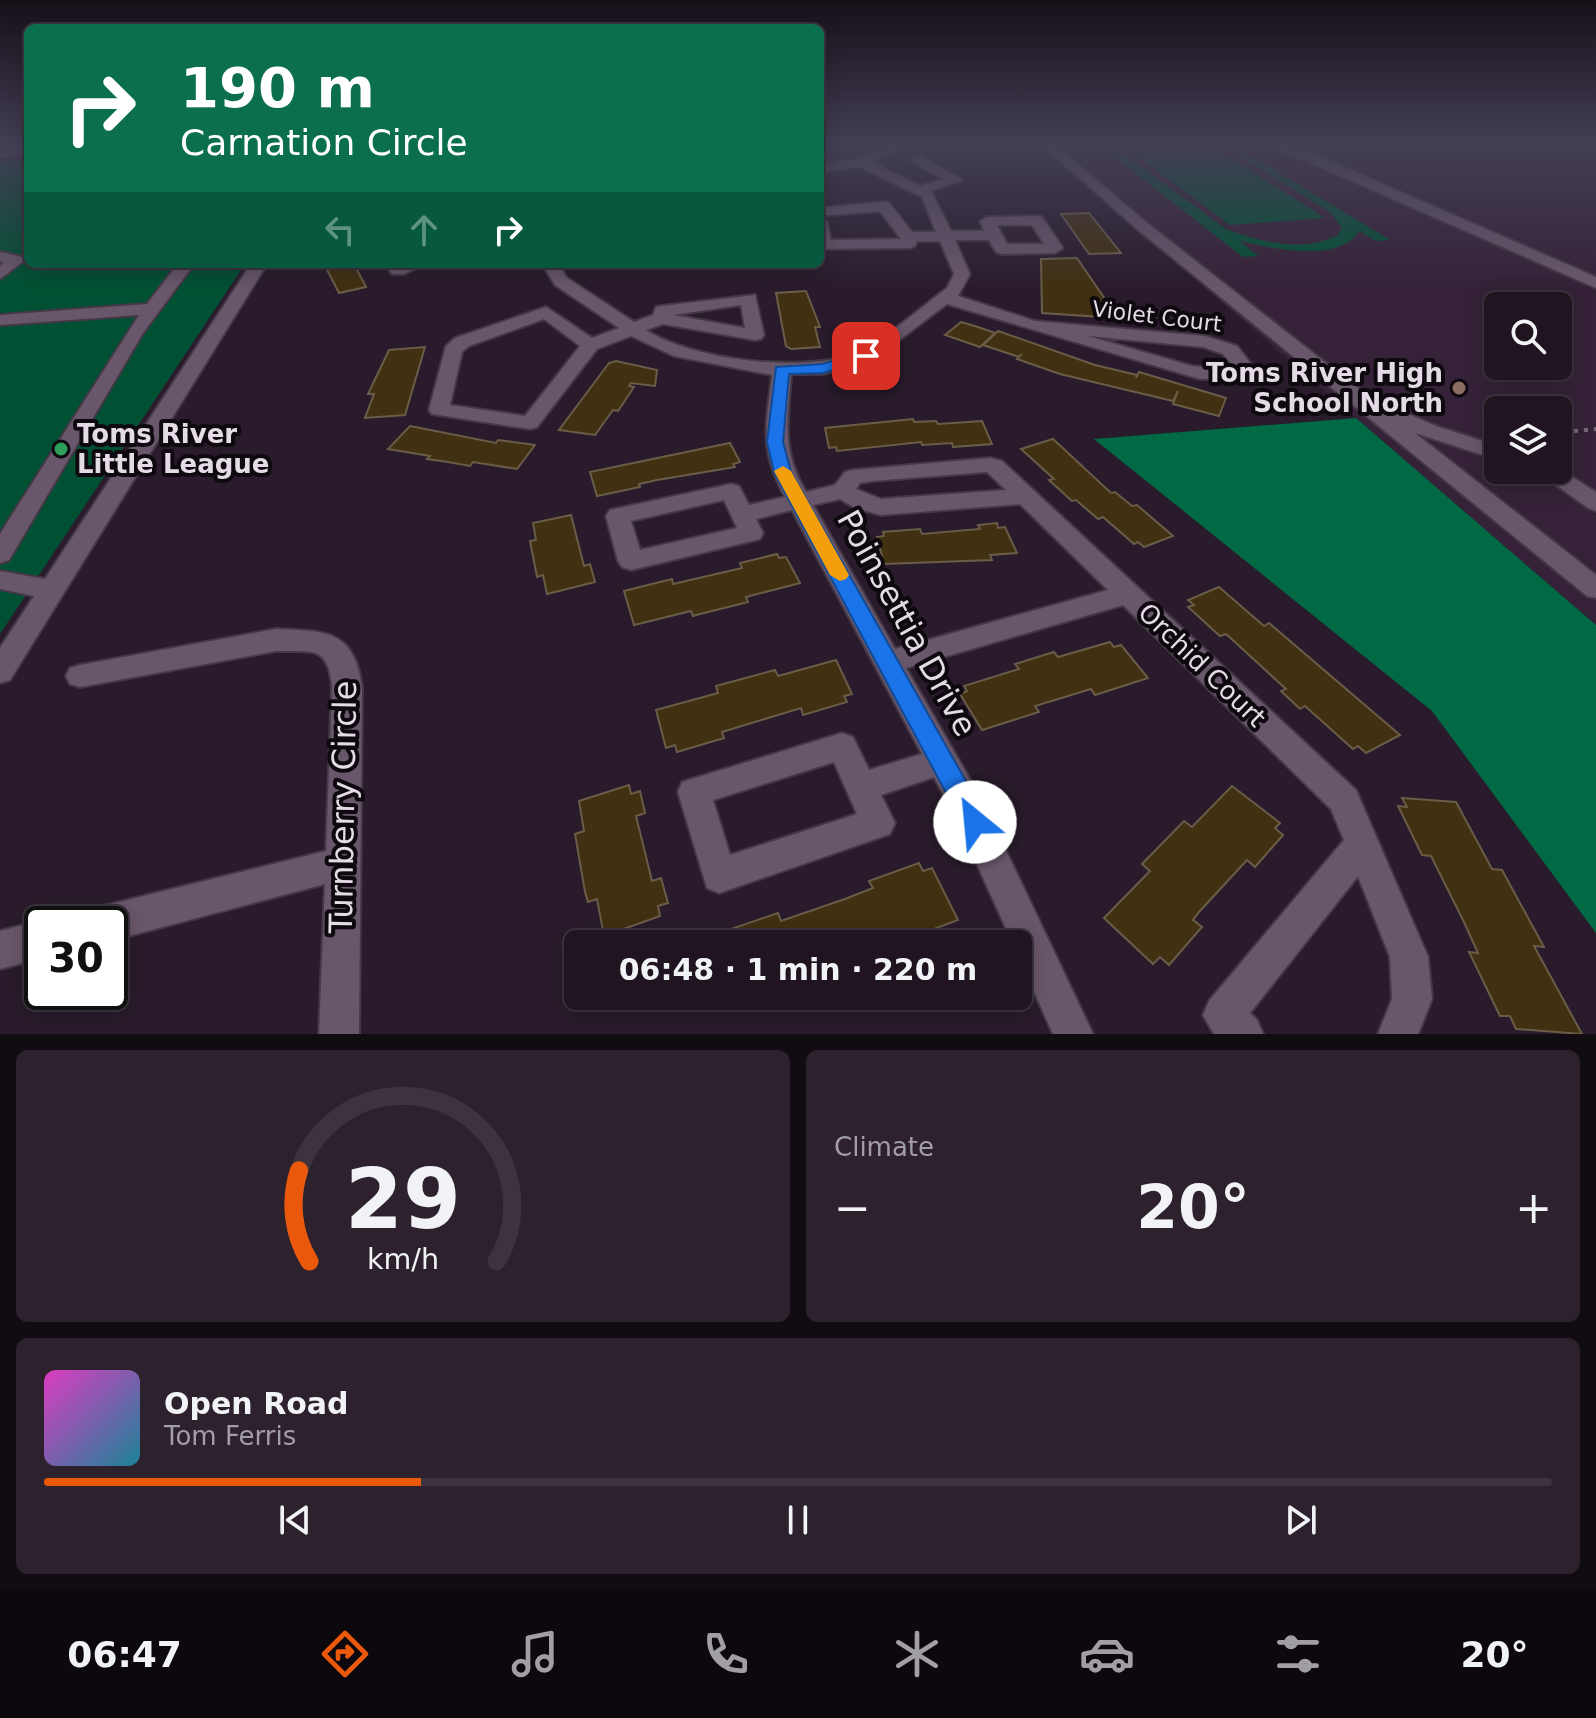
<!DOCTYPE html>
<html lang="en">
<head>
<meta charset="utf-8">
<style>
  :root { --surface:#1f1420; --page:#2c212d; --text:#f1f3f6; --muted:#a19ea5; --line:#3c333e; --accent:#ea580c }
  body { margin:0; font-family:"DejaVu Sans",sans-serif; background:var(--page); color:var(--text); height:100vh; display:flex; flex-direction:column; font-size:30px; white-space:nowrap }
  * { box-sizing:border-box; margin:0 }
  p { font-size:26px; color:var(--muted) }
  .icon { flex:none; width:44px; height:44px; fill:none; stroke:currentColor; stroke-width:2; stroke-linecap:round; stroke-linejoin:round }
  .map { position:relative; height:1034px; overflow:hidden }
  .panel { display:flex; flex-direction:column; gap:16px; padding:16px; background:#110b12; flex:1 }
  .panel>* { flex:none }
  .guide { position:absolute; left:24px; top:24px; width:800px; height:244px; border-radius:12px; box-shadow:0 4px 20px #0003,0 0 0 2px var(--line); background:#0b6e4f; color:#fff; overflow:hidden }
  .controls { position:absolute; left:1484px; top:292px; display:grid; gap:16px }
  .controls a { display:grid; place-items:center; width:88px; height:88px; border-radius:12px; background:var(--surface); box-shadow:0 4px 20px #0003,0 0 0 2px var(--line); font-size:40px }
  .speed { position:absolute; left:24px; top:906px; display:flex; gap:16px; font-size:40px; font-weight:700; text-align:center }
  .speed>* { display:grid; place-content:center; width:104px; height:104px; border-radius:50%; background:var(--surface); box-shadow:0 4px 20px #0003,0 0 0 2px var(--line); line-height:1 }
  .speed .limit { border:4px solid #111; border-radius:12px; background:#fff; color:#111 }
  .pin { position:absolute; display:grid; place-items:center; width:68px; height:68px; color:#fff; margin:-34px; border-radius:16px; box-shadow:0 4px 12px #0006 }
  .me { position:absolute; width:88px; margin:-44px; rotate:332deg; stroke-linejoin:round; filter:drop-shadow(0 0 6px #0008) }
  .turn { display:flex; align-items:center; gap:28px; height:168px; padding:0 24px; font-size:36px }
  .turn .icon { width:104px; height:104px; stroke-width:2.5 }
  .turn b { display:block; font-size:56px; line-height:68px }
  .lanes { display:flex; align-items:center; height:76px; padding:0 24px; background:#0003; justify-content:center; gap:40px; direction:ltr }
  .lanes .off { opacity:.35 }
  .big { font-size:60px; font-weight:800; line-height:1.1 }
  .panel .card { flex:1; display:flex; flex-direction:column; justify-content:center; gap:12px; min-width:0; padding:0 28px; border-radius:12px; background:var(--page) }
  .panel .dial { align-items:center; gap:0 }
  .dial svg { height:208px; overflow:visible; fill:none; stroke:var(--line); stroke-width:7; stroke-linecap:round; text-anchor:middle }
  .dial text { fill:var(--text); stroke:none }
  .song { display:flex; align-items:center; gap:24px }
  .cover { width:96px; height:96px; border-radius:12px; background:linear-gradient(135deg,hsl(310 70% 55%),hsl(190 70% 35%)) }
  .played { height:8px; border-radius:4px; background:linear-gradient(90deg,var(--accent) 25%,var(--line) 25%) }
  .keys { display:flex; justify-content:space-around; direction:ltr }
  .heat { display:flex; justify-content:space-between; align-items:center; font-size:44px; direction:ltr }
  .panel .tiles { flex:1; display:grid; gap:16px; grid-template-columns:1fr 1fr }
  .card:last-child { grid-column:span 2 }
  .trip { position:absolute; left:564px; top:930px; width:468px; height:80px; border-radius:12px; background:var(--surface); box-shadow:0 4px 20px #0003,0 0 0 2px var(--line); font-weight:800; line-height:80px; text-align:center }
  .tab-bar { display:flex; height:128px; justify-content:space-around; align-items:center; background:#0c080d; color:var(--muted) }
  .tab-bar .icon { width:56px; height:56px }
  .tab-bar .selected { color:var(--accent) }
  .tab-bar b { font-size:36px; color:var(--text) }
  .map>svg:first-child { display:block }
</style>
</head>
<body>
<div class="map">
<svg width="1596" height="1034" viewBox="0 0 1596 1034">
  <rect width="100%" height="100%" fill="#291b2b"/>
  <path fill="#352238" fill-rule="evenodd" d="M1038,144H1596V625L1356,418ZM1498,306H1558V366H1498ZM1498,410H1558V470H1498Z"/>
  <g fill="#005133">
    <path d="M1098,144H1114L1120,151L1226,229C1260,242 1303,253 1338,235L1342,228L1330,212L1220,144H1232L1390,240L1376,241L1359,231C1340,264 1271,248 1240,241L1258,256L1243,257Z"/>
    <polygon points="1178,144 1209,144 1325,218 1230,225 1125,147"/>
    <polygon points="28,160 28,264 245,264 0,634 0,161"/>
  </g>
  <polygon fill="#016a45" points="1356,418 1596,625 1596,933 1432,711 1094,439"/>
  <g fill="#413011" stroke="#6a5d48" stroke-width="2">
    <polygon points="1089,213 1121,253 1089,254 1061,214"/>
    <polygon points="1077,258 1118,318 1042,313 1041,259"/>
    <polygon points="324,264 354,264 366,287 339,293"/>
    <polygon points="806,291 820,327 815,327 820,347 791,349 786,346 776,293"/>
    <polygon points="961,322 978,327 995,333 980,347 945,335"/>
    <polygon points="998,331 1095,365 1137,375 1136,378 1139,372 1226,398 1219,416 1173,404 1178,391 1173,401 1060,374 1017,359 1022,354 1019,357 983,345"/>
    <polygon points="425,347 405,415 365,418 374,394 368,394 389,350"/>
    <polygon points="616,361 657,370 655,386 631,383 629,386 634,387 618,411 613,410 595,435 559,430 609,363"/>
    <polygon points="913,419 914,422 936,421 938,424 982,421 992,444 953,447 952,443 922,445 921,442 837,451 836,447 829,448 825,428"/>
    <polygon points="410,426 496,443 498,440 535,445 517,469 473,462 470,466 448,462 427,459 430,456 388,449"/>
    <polygon points="1053,439 1111,493 1115,492 1132,506 1137,505 1173,536 1144,547 1138,542 1134,544 1103,517 1098,519 1076,500 1072,501 1049,480 1054,479 1021,449"/>
    <polygon points="730,443 740,462 733,464 735,467 657,480 639,484 640,487 597,496 590,472"/>
    <polygon points="571,515 584,566 590,564 595,582 547,594 543,575 537,577 530,541 536,540 533,523"/>
    <polygon points="997,523 998,528 1005,527 1017,553 990,555 992,560 884,564 877,537 884,536 883,532 920,529 922,534 980,529 978,525"/>
    <polygon points="777,554 779,558 786,557 800,583 746,597 748,602 700,614 693,616 691,611 634,625 624,591 672,579 673,584 742,568 740,563"/>
    <polygon points="1219,587 1264,626 1269,623 1400,735 1366,753 1358,746 1353,749 1305,706 1300,709 1281,691 1286,689 1236,643 1226,634 1220,636 1188,607 1194,605 1188,600"/>
    <polygon points="1110,642 1114,647 1121,645 1148,678 1095,695 1091,689 1035,706 1039,712 982,730 960,694 967,691 964,686 1019,669 1015,664 1054,652 1058,657"/>
    <polygon points="836,660 852,694 844,696 847,702 803,715 801,708 722,732 724,738 677,752 675,745 666,748 656,710 718,693 716,686 775,670 778,676"/>
    <polygon points="629,785 631,794 640,791 645,813 636,816 652,881 661,878 668,903 658,906 660,916 604,936 597,899 588,902 585,892 575,834 584,831 579,801"/>
    <polygon points="1232,786 1280,823 1275,828 1283,835 1255,867 1247,860 1199,912 1193,920 1202,927 1169,965 1160,957 1153,964 1104,918 1150,871 1142,864 1184,821 1192,827"/>
    <polygon points="1402,798 1456,802 1492,869 1502,870 1544,947 1534,946 1582,1034 1516,1029 1510,1016 1500,1016 1469,952 1478,953 1464,922 1431,856 1422,855 1398,806 1407,807"/>
    <polygon points="919,863 923,871 932,868 958,920 894,944 696,944 696,941 778,913 781,921 845,899 873,888 869,881"/>
  </g>
  <g fill="none" stroke-linecap="round" stroke-linejoin="round">
    <g stroke="#443846" stroke-width="4">
      <g id="minor">
        <path d="M892,144H908L871,162L920,186L944,179L913,162L912,159L918,155L962,180L931,191L951,231H984L980,221L987,217L1037,216L1042,217L1063,248L1055,253L1002,254L996,252L989,240H955L970,274L958,296L1035,321L1205,336L1237,346L1251,364L1237,378L1200,379L947,304L873,360L823,374H791C788,421 781,450 806,492L835,485L845,472L853,470L990,458L1002,461L1356,790L1428,957L1432,999L1418,1034H1378L1392,999L1390,957L1358,876L1250,1013L1257,1020L1263,1034H1214L1203,1015L1209,1001L1344,840L1331,809L1123,605L906,668L983,802L1093,1034H1053L1018,956V944H1013L958,822L934,777L881,795L895,823L890,834L719,893L707,888L678,792L682,782L842,733L853,737L869,770L922,754L792,510L756,519L763,533L760,539L631,570L622,567L618,561L606,516L610,510L731,484L739,486L749,505L785,497C759,448 766,427 772,375L674,356L631,336L597,349L537,427L530,429L432,414L429,410L446,346L455,338L546,307L592,338L619,328L555,285L542,264H558L567,278L634,322L653,315L656,307L662,306L755,295L764,335L761,339L755,340L663,324L646,330C695,361 803,373 856,353C879,344 925,304 947,288L954,274L940,241H917L915,246L910,248L820,249V218L827,222L831,240L901,239L880,211L820,216V208L884,202L889,203L912,232H936L922,197L858,166L820,172V164L857,159ZM997,225H1032L1044,244H1007ZM741,305L745,328L673,315ZM544,319L580,346L525,416L450,405L462,352L469,346ZM1088,336L1203,347L1223,354L1230,363L1224,369L1192,366ZM987,472L1006,490L881,499L856,489L860,483L872,481ZM840,499L855,508L881,515L1020,504L1108,590L895,649L813,505ZM724,500L737,528L640,550L631,521ZM834,762L857,814L730,855L713,800Z"/>
        <polygon points="1041,144 1054,144 1147,223 1385,409 1399,410 1436,426 1498,446 1498,460 1415,433 1596,575 1596,598 1587,596 1137,229"/>
        <polygon points="1261,144 1279,144 1316,155 1596,277 1596,288 1306,161"/>
        <polygon points="28,147 28,155 0,157 0,149"/>
        <polygon points="0,252 23,257 25,260 0,279 0,266 4,262 0,262"/>
        <polygon points="178,264 194,264 143,333 9,560 0,563 0,534 139,315 0,325 0,315 147,304"/>
        <polygon points="251,264 267,264 10,680 0,683 0,648 34,596 0,589 0,571 45,579"/>
        <polygon points="385,264 425,264 404,274 392,274"/>
        <polygon points="1558,468 1596,492 1596,511 1588,508 1535,470"/>
        <path d="M276,629C327,631 354,630 362,687L359,1034H319L325,884L110,941V924H85L90,911L103,906L326,851L332,687C328,645 313,652 276,651L80,687L70,684L66,676L70,668L80,665Z"/>
        <polygon points="42,920 51,924 42,924 42,958 0,969 0,931"/>
      </g>
    </g>
    <polyline stroke="#786b79" stroke-width="4" stroke-dasharray="4 6" stroke-linecap="butt" points="1564,432 1596,429"/>
    <use href="#minor" fill="#68576a" fill-rule="evenodd"/>
  </g>
  <linearGradient id="sky" x2="0" y2="1"><stop stop-color="#170f18"/><stop offset="0.5" stop-color="#433f55"/><stop offset="1" stop-color="#433f55" stop-opacity="0"/></linearGradient>
  <rect width="1596" height="288" fill="url(#sky)"/>
  <polygon fill="#1a73e8" stroke="#114b97" stroke-width="2" points="866,352 871,353 871,359 823,373 789,374 783,442 791,472 984,813 988,822 984,830 975,833 966,830 774,472 767,442 776,367 822,364"/>
  <polygon fill="#f59e0b" points="783,466 791,471 849,575 846,579 840,581 830,575 774,471"/>
  <circle fill="#8d6e63" stroke="#0e080f" stroke-width="3" cx="1459" cy="388" r="8"/>
  <circle fill="#2e9e5b" stroke="#0e080f" stroke-width="3" cx="61" cy="449" r="8"/>
  <g text-anchor="middle" stroke-width="8" stroke-linejoin="round" paint-order="stroke">
    <g font-size="22" fill="#e5dbe6" stroke="#0e080f">
      <text transform="translate(1157 316) rotate(7)" y="8">Violet Court</text>
    </g>
    <g font-size="26" font-weight="bold" fill="#e5dbe6" stroke="#0e080f" text-anchor="end">
      <text x="1443" y="382">Toms River High<tspan x="1443" dy="30">School North</tspan></text>
      <text x="77" y="443" text-anchor="start">Toms River<tspan x="77" dy="30">Little League</tspan></text>
    </g>
    <g font-size="26" fill="#e5dbe6" stroke="#0e080f">
      <text transform="translate(1202 665) rotate(44)" y="9">Orchid Court</text>
    </g>
    <g font-size="32" fill="#e5dbe6" stroke="#0e080f">
      <text transform="translate(907 623) rotate(61)" y="11">Poinsettia Drive</text>
      <text transform="translate(343 807) rotate(-89)" y="11">Turnberry Circle</text>
    </g>
  </g>
</svg>
<div class="controls">
<a><svg class="icon" aria-label="search" viewBox="0 0 24 24"><circle cx="10" cy="10" r="6"/><path d="M15 15l6 6"/></svg></a>
<a><svg class="icon" aria-label="layers" viewBox="0 0 24 24"><path d="M12 4l9 5-9 5-9-5zM3 14l9 5 9-5"/></svg></a>
</div>
<div class="speed"><div class="limit">30</div></div>
<div class="pin" style="left:866px;top:356px;background:#d93025"><svg class="icon" aria-label="arrive" viewBox="0 0 24 24"><path d="M6 21V4h12l-3 4 3 4H6"/></svg></div>
<svg class="me" style="left:975px;top:822px" viewBox="-20 -20 40 40"><circle r="19" fill="#fff"/><path d="M0-13L10 11 0 6-10 11z" fill="#1a73e8"/></svg>
<div class="trip">06:48 · 1 min · 220 m</div>
<div class="guide">
<div class="turn"><svg class="icon" aria-label="right" viewBox="0 0 24 24"><path d="M7 20v-9h11M14 6l5 5-5 5"/></svg><div><b>190 m</b>Carnation Circle</div></div>
<div class="lanes"><svg class="icon off" aria-label="left" viewBox="0 0 24 24"><path d="M17 20v-9H6M10 6l-5 5 5 5"/></svg><svg class="icon off" aria-label="ahead" viewBox="0 0 24 24"><path d="M12 20V5M6 11l6-6 6 6"/></svg><svg class="icon" aria-label="right" viewBox="0 0 24 24"><path d="M7 20v-9h11M14 6l5 5-5 5"/></svg></div>
</div>
</div>
<section class="panel">
<div class="tiles">
<div class="card dial"><svg viewBox="0 0 100 80">
<path d="M14 69A42 42 0 1 1 86 69"/>
<path d="M14 69A42 42 0 0 1 10 34" stroke="#ea580c"/>
<text x="50" y="56" font-size="32" font-weight="700">29</text>
<text x="50" y="72" font-size="11">km/h</text>
</svg></div>
<div class="card"><p>Climate</p>
<div class="heat"><a>−</a><b class="big">20°</b><a>+</a></div>
</div>
<div class="card">
<div class="song"><i class="cover"></i><div><b>Open Road</b><p>Tom Ferris</p></div></div>
<div class="played"></div>
<div class="keys"><svg class="icon" aria-label="previous" viewBox="0 0 24 24"><path d="M18 5L8 12l10 7zM5 5v14"/></svg><svg class="icon" aria-label="pause" viewBox="0 0 24 24"><path d="M8 5v14M16 5v14"/></svg><svg class="icon" aria-label="next" viewBox="0 0 24 24"><path d="M6 5l10 7-10 7zM19 5v14"/></svg></div>
</div>
</div>
</section>
<nav class="tab-bar">
<b>06:47</b>
<svg class="icon selected" aria-label="directions" viewBox="0 0 24 24"><path d="M12 3l9 9-9 9-9-9zM9 14v-3h6M13 9l2 2-2 2"/></svg>
<svg class="icon" aria-label="music" viewBox="0 0 24 24"><path d="M9 18V5l10-2v13"/><circle cx="6" cy="18" r="3"/><circle cx="16" cy="16" r="3"/></svg>
<svg class="icon" aria-label="phone" viewBox="0 0 24 24"><path d="M5 4h4l2 5-3 2q2 4 5 5l2-3 5 2v4C11 20 4 13 5 4z"/></svg>
<svg class="icon" aria-label="climate" viewBox="0 0 24 24"><path d="M12 3v18M4 7l16 10M4 17L20 7"/></svg>
<svg class="icon" aria-label="car" viewBox="0 0 24 24"><path d="M5 17H2v-5l4-1 3-4h7l3 4 3 1v5h-3M9 17h6M6 11h13"/><circle cx="7" cy="17" r="2"/><circle cx="17" cy="17" r="2"/></svg>
<svg class="icon" aria-label="filters" viewBox="0 0 24 24"><path d="M4 7h16M4 17h16"/><circle cx="9" cy="7" r="2"/><circle cx="15" cy="17" r="2"/></svg>
<b>20°</b>
</nav>
</body>
</html>
